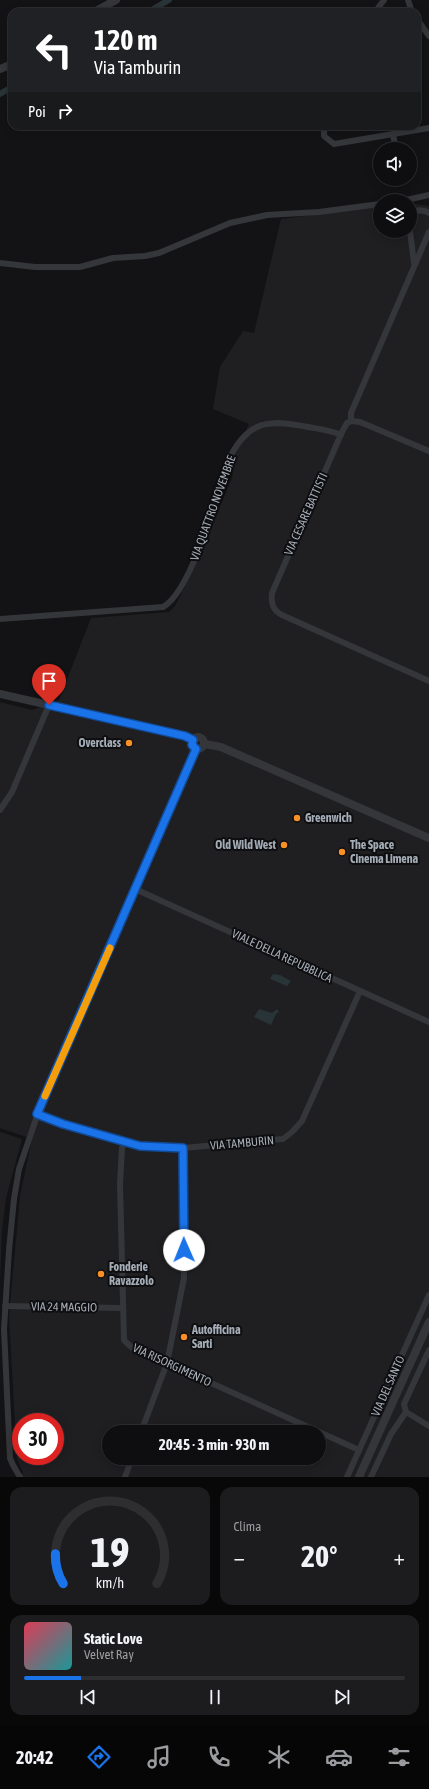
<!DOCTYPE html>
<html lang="it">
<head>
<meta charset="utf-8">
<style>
  :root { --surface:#0e0e10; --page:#1c1c1e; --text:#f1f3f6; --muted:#9b9c9f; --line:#2e2e30; --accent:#1a73e8 }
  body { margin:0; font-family:"Asap Condensed",sans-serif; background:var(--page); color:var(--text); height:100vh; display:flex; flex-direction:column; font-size:15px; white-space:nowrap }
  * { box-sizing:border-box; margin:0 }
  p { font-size:13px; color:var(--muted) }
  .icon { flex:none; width:22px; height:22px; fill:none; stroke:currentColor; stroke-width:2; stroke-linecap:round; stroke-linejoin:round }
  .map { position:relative; height:1477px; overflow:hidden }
  .sheet { display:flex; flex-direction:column; gap:10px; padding:10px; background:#080809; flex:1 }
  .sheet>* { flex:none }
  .guide { position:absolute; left:8px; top:8px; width:413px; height:122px; border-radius:12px; box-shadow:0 2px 10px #0003,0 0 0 1px var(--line); background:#202124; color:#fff; overflow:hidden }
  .fabs { position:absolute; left:373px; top:142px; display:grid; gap:8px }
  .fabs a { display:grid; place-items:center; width:44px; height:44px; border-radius:50%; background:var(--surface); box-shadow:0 2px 10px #0003,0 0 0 1px var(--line); font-size:20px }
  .speed { position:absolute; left:12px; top:1413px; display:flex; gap:8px; font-size:20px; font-weight:700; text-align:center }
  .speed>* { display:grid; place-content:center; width:52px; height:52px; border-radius:50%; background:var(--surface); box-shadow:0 2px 10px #0003,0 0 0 1px var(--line); line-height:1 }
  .speed .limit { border:6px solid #d22; background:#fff; color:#111 }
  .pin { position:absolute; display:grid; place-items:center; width:34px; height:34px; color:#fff; margin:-41px -17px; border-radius:50% 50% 50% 0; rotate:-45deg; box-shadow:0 0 4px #0007 }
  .pin .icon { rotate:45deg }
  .me { position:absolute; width:44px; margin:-22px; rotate:359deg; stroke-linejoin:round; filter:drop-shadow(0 0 3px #0008) }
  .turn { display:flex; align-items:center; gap:14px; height:84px; padding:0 20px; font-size:18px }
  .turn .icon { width:52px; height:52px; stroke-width:2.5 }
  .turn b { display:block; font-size:28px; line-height:34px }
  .then { display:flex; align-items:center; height:38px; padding:0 20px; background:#0003; gap:8px; font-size:15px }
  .big { font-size:30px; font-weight:700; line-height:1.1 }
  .sheet .card { flex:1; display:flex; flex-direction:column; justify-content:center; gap:6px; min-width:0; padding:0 14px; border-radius:12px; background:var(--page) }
  .sheet .dial { align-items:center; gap:0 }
  .dial svg { height:104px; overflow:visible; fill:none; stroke:var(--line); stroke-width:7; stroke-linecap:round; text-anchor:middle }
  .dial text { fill:var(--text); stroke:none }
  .song { display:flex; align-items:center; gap:12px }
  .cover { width:48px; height:48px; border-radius:6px; background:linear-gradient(135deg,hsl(350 70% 55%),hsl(180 70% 35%)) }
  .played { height:4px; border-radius:2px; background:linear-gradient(90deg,var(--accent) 15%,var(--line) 15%) }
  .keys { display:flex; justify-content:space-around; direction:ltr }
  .heat { display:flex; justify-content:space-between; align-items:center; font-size:22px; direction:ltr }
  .sheet .tiles { flex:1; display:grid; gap:10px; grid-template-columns:1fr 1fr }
  .card:last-child { grid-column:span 2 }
  .trip { position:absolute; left:102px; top:1425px; width:224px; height:40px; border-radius:20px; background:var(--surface); box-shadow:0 2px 10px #0003,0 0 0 1px var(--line); font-weight:700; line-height:40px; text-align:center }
  .dock { display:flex; height:64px; justify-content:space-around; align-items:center; background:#060606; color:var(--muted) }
  .dock .icon { width:28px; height:28px }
  .dock .current { color:var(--accent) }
  .dock b { font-size:18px; color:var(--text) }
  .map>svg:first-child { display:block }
</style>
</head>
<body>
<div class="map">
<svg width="429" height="1477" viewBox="0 0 429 1477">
  <rect width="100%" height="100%" fill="#131315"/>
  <g fill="#1f1f22" fill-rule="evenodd">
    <path d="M410,203L429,206V1477H16L23,1473L17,1459L9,1316L20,1196L32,1139L0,1128V702L32,710L59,700L91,618L169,612L175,606L195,567L232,478L236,451L249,424L213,409L220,367L243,331L254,333L281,219L380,207V231H410ZM21,1422H55V1456H21ZM109,1432H319V1458H109Z"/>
    <polygon points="0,1132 22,1139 6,1198 2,1232 0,1282"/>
  </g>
  <g fill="#293439">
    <polygon points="273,974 280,975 291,981 287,986 270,979"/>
    <polygon points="259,1009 272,1013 277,1009 279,1012 276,1014 271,1025 254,1017"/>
  </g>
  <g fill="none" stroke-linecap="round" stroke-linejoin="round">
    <g stroke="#293439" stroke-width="6">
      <polyline points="148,12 169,0"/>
      <polyline points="0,94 12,87"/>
    </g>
    <g stroke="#34363a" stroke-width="6">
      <polyline points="408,0 412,12"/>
      <polyline points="375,12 384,0"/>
      <polyline points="417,19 429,36"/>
      <polyline points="324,126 324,136 334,144 429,128"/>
      <polyline points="393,135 396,149"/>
      <polyline points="391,180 391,179"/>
      <polyline points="402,201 429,195"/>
      <path d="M410,215C416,209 422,209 429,213"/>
      <polyline points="410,231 414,263"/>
      <polyline points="0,263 35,267 80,267 113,258 145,256 159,253 230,223 267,215 319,212 380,204"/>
      <path d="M351,421L347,423L342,432L272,593C271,602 272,610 282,615L429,681"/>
      <polyline points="351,421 351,413 429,232"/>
      <polyline points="351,421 360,422 429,451"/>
      <path d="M0,619L163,607C192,591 218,493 229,459C248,420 269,419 308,427C318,429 331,430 341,435"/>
      <polyline points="0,810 12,792 49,705"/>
      <polyline points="135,889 429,1022"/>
      <polyline points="37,1114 63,1124 140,1146 183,1148 283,1139 292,1132 302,1121 360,991"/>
      <path d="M124,1142L122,1148L120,1184L124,1340C135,1353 151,1357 167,1363L359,1450"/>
      <polyline points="5,1306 122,1308"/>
      <polyline points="406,1412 404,1404 429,1350"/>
      <polyline points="406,1412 429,1426"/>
      <polyline points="141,1432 167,1363 184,1278 183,1148"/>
      <polyline points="20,1477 13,1465 10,1458 4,1329 9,1250 14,1199 19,1169 38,1113 196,749"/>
      <polyline points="125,1477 132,1458"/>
      <polyline points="347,1477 429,1295"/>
      <polyline points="371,1477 391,1434 406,1412"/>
    </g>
    <g stroke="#34363a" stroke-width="8">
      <polyline points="94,12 116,0"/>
      <polyline points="0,69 12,64"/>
      <polyline points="0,694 185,736 193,740"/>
      <circle cx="198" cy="743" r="6"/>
      <polyline points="205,744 221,747 429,838"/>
      <polyline points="359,1477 429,1322"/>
    </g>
  </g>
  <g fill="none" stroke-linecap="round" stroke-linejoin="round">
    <g stroke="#114b97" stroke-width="10">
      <polyline id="route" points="49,705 185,736 193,740 192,745 196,749 37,1114 63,1124 140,1146 183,1148 184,1250"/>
    </g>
    <use href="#route" stroke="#1a73e8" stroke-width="7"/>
    <polyline stroke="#f59e0b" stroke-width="7" points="45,1096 110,948"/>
  </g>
  <g fill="#f89028" stroke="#0e0e10" stroke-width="1.5">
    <circle cx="129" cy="743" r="4"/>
    <circle cx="297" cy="818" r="4"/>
    <circle cx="284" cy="845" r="4"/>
    <circle cx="342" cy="852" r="4"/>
    <circle cx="101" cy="1274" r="4"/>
    <circle cx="184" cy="1337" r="4"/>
  </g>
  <g text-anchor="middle" stroke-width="4" stroke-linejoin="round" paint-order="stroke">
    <g font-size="12" fill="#a4acb6" stroke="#0e0e10">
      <text transform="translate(213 508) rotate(-70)" y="4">VIA QUATTRO NOVEMBRE</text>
      <text transform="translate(306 514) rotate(-66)" y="4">VIA CESARE BATTISTI</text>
      <text transform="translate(282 956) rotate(25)" y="4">VIALE DELLA REPUBBLICA</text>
      <text transform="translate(242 1143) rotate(-5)" y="4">VIA TAMBURIN</text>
      <text transform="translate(64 1307) rotate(1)" y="4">VIA 24 MAGGIO</text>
      <text transform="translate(172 1365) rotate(25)" y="4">VIA RISORGIMENTO</text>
      <text transform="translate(388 1386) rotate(-66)" y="4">VIA DEL SANTO</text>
    </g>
    <g font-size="12" font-weight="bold" fill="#a4acb6" stroke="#0e0e10" text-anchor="start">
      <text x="121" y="747" text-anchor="end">Overclass</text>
      <text x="305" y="822">Greenwich</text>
      <text x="276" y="849" text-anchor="end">Old Wild West</text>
      <text x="350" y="849">The Space<tspan x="350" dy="14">Cinema Limena</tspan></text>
      <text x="109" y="1271">Fonderie<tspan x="109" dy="14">Ravazzolo</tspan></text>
      <text x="192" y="1334">Autofficina<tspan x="192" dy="14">Sarti</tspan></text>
    </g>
  </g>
</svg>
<div class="fabs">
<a><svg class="icon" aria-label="sound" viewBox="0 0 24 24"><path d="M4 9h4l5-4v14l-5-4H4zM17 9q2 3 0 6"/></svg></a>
<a><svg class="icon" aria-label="layers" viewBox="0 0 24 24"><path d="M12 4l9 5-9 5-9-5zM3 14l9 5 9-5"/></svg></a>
</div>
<div class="speed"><div class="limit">30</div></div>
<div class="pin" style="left:49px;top:705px;background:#d93025"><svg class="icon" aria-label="arrive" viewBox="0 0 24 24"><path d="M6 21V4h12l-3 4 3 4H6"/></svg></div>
<svg class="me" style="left:184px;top:1250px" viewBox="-20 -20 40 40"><circle r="19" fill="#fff"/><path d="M0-13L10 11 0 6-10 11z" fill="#1a73e8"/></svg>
<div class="trip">20:45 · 3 min · 930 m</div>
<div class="guide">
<div class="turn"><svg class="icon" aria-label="left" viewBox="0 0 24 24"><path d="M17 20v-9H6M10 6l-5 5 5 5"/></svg><div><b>120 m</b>Via Tamburin</div></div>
<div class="then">Poi<svg class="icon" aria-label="right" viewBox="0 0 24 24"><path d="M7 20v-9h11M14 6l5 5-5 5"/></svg></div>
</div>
</div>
<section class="sheet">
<div class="tiles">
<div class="card dial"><svg viewBox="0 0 100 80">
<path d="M14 69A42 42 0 1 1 86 69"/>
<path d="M14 69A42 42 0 0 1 8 46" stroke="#1a73e8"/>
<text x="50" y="56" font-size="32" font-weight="700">19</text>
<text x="50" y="72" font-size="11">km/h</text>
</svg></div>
<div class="card"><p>Clima</p>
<div class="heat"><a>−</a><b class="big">20°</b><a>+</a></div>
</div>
<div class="card">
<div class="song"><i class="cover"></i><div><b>Static Love</b><p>Velvet Ray</p></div></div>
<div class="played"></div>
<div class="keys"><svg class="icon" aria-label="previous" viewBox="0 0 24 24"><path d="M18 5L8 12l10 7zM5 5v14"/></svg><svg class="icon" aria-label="pause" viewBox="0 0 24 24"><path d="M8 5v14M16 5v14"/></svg><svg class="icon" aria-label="next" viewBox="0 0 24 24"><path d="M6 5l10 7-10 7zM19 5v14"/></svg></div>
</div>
</div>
</section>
<nav class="dock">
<b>20:42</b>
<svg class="icon current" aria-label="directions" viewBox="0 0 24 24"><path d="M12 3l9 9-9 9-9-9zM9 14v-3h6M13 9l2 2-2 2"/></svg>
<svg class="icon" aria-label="music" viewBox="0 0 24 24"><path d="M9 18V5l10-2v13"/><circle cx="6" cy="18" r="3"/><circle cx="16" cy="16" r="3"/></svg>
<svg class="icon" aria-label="phone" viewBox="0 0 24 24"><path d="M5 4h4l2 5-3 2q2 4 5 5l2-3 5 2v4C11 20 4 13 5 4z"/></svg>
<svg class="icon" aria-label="climate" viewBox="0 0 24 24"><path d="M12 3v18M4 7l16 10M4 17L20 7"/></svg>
<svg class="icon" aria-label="car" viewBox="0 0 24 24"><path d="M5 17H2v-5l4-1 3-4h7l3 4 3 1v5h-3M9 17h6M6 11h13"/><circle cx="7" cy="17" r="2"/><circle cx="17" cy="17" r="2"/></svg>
<svg class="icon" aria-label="filters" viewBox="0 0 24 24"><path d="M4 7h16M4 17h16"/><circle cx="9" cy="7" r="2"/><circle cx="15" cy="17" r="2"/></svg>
</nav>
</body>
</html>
